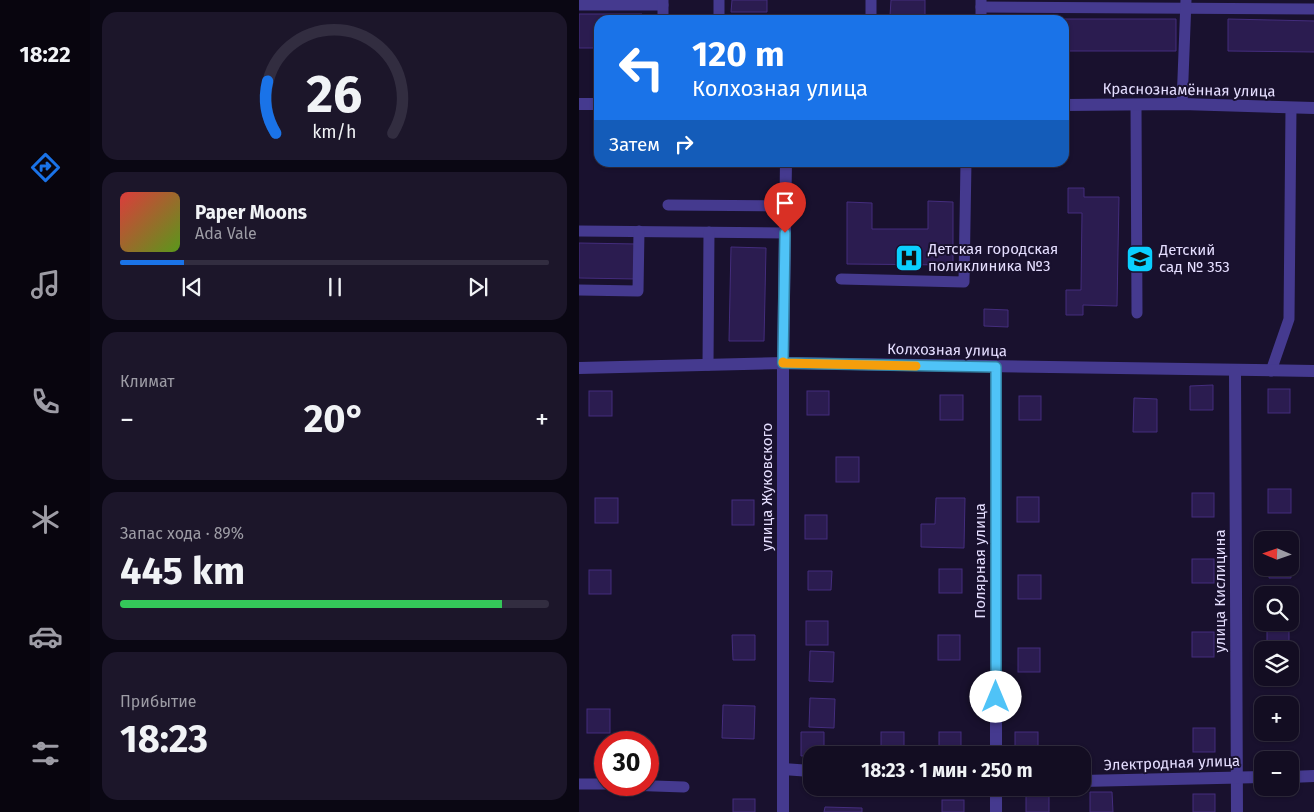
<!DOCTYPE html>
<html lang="ru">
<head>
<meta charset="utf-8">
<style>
  :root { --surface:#130d22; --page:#1c162a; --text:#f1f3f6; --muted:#9d9ca5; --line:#322d40; --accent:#1a73e8 }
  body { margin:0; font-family:"Fira Sans",sans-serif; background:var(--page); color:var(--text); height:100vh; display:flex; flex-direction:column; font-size:19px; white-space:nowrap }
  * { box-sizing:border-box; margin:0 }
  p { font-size:16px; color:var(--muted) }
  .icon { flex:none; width:28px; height:28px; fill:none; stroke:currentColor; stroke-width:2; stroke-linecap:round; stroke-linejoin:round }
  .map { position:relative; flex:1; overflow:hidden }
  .panel { display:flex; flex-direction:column; gap:12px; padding:12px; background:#0a0713; width:489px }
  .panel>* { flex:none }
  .top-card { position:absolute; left:15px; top:15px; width:475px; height:152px; border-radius:15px; box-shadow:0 1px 4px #0004,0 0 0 1px var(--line); background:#1a73e8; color:#fff; overflow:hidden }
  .needle { width:32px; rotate:272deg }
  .tools { position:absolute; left:675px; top:531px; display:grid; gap:10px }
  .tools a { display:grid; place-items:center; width:45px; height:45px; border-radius:10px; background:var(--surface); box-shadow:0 1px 4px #0004,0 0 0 1px var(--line); font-size:25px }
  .speed { position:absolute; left:15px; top:731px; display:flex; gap:10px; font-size:25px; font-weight:700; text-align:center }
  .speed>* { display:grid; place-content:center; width:65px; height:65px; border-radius:50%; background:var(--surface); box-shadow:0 1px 4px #0004,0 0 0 1px var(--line); line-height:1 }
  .speed .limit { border:8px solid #d22; background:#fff; color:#111 }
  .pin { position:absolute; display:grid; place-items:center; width:42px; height:42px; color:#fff; margin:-51px -21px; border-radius:50% 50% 50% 0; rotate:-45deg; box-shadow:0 0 5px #0007 }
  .pin .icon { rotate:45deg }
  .me { position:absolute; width:55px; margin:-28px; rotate:0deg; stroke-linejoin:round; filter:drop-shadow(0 0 4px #0008) }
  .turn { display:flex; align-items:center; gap:18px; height:105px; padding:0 15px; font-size:22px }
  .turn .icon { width:65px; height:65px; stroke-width:2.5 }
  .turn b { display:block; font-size:35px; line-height:42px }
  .then { display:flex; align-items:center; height:48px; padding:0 15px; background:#0003; gap:10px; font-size:19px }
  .big { font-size:38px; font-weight:700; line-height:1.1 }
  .panel .card { flex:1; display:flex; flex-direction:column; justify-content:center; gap:8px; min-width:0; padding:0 18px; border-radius:15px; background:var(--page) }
  .panel .dial { align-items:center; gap:0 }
  .dial svg { height:130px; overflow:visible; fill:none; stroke:var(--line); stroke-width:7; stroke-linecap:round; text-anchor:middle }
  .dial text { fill:var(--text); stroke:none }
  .song { display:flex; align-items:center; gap:15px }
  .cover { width:60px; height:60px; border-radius:8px; background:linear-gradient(135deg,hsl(0 70% 55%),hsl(90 70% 35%)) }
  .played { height:5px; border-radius:2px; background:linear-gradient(90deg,var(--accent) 15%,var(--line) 15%) }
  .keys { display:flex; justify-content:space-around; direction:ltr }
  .heat { display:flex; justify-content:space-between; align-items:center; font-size:28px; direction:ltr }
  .charge { height:8px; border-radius:4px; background:linear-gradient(90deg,#34c759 89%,var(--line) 0) }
  .trip { position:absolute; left:224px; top:746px; width:288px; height:50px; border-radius:15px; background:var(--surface); box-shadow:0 1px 4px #0004,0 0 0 1px var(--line); font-weight:700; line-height:50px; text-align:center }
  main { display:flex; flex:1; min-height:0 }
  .dock { display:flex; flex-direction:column; width:90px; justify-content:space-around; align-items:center; background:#08050e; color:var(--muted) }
  .dock .icon { width:35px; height:35px }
  .dock .active { color:var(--accent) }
  .dock b { font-size:22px; color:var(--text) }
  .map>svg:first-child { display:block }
</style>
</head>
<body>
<main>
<nav class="dock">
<b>18:22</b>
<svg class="icon active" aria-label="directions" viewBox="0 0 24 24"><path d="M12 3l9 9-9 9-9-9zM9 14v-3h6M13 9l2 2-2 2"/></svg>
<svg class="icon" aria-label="music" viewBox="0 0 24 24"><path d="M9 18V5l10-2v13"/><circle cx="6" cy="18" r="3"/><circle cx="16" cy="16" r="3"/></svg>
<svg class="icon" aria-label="phone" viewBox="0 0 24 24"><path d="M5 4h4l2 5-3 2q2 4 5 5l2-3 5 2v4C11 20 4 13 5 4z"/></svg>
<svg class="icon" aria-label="climate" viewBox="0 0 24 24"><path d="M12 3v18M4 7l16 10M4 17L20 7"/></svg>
<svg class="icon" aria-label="car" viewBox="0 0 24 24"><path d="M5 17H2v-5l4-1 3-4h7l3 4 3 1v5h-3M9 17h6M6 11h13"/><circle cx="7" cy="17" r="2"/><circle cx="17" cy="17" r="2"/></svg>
<svg class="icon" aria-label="filters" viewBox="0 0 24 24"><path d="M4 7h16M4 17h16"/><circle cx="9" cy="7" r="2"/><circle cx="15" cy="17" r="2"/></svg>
</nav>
<section class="panel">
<div class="card dial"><svg viewBox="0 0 100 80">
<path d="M14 69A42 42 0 1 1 86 69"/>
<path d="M14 69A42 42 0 0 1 9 37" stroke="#1a73e8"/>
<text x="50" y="56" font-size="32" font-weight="700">26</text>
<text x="50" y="72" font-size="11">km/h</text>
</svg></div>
<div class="card">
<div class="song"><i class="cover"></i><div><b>Paper Moons</b><p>Ada Vale</p></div></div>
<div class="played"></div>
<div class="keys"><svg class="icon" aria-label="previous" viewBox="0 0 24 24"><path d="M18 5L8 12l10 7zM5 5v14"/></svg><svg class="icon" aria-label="pause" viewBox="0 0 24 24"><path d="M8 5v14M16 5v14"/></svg><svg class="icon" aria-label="next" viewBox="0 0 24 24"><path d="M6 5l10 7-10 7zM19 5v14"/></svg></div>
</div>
<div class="card"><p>Климат</p>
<div class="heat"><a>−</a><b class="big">20°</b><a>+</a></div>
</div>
<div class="card"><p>Запас хода · 89%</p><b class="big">445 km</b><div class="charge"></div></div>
<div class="card"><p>Прибытие</p><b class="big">18:23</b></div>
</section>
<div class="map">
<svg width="736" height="812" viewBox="0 0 736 812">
  <rect width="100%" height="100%" fill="#19112e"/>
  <g fill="#2b1c50" stroke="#442d7d">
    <polygon points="153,0 188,0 188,12 152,12"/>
    <polygon points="312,0 346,0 346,16 311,16"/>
    <polygon points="0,14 63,14 63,20 20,20 20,48 0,48"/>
    <polygon points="437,19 597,19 597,51 485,51 485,20"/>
    <polygon points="649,19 736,21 736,52 649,51"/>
    <polygon points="489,188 505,188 505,197 540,197 538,306 504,305 504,315 487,315 487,290 502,290 503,213 489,213"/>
    <polygon points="349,201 374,202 374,265 268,264 268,202 293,203 293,229 349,229"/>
    <polygon points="0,243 58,244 58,279 0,278"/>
    <polygon points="152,247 187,248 185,341 150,341"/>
    <polygon points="405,309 429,310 429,327 405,326"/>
    <polygon points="634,385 634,410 611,410 611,386"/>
    <rect x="689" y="389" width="22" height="24"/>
    <rect x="10" y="391" width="23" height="25"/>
    <rect x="228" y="391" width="22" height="24"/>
    <rect x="361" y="395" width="23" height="25"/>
    <rect x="440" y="396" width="22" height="24"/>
    <polygon points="555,398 578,399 578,432 554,432"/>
    <rect x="257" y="457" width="23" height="25"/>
    <rect x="689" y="489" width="23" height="24"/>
    <rect x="613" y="493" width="22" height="24"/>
    <rect x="438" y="497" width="22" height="25"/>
    <rect x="16" y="498" width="23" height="25"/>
    <polygon points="357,498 386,498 385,548 342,547 342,524 356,524"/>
    <rect x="153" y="500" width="22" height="25"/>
    <rect x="226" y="515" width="22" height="24"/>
    <polygon points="711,554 712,578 690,578 690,568 711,568"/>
    <rect x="613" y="559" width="22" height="24"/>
    <rect x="360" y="569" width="23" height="24"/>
    <rect x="10" y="570" width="22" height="24"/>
    <polygon points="229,571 253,571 252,590 229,590"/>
    <rect x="439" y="575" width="23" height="24"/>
    <rect x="227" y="621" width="22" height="24"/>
    <rect x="688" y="629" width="22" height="21"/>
    <rect x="613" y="632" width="22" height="25"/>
    <polygon points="153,635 176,635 176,660 154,660"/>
    <rect x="359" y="635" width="22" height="25"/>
    <rect x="439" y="648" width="22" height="24"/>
    <polygon points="231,651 255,652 254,682 230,681"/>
    <polygon points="231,698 256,699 255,728 230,727"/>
    <polygon points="144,705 176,706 175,739 143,738"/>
    <rect x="8" y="709" width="23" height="24"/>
    <rect x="614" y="728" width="22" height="24"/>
    <polygon points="222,732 245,732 245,755 222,756"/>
    <rect x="302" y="732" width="23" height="23"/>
    <rect x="360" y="732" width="22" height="23"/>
    <rect x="436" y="732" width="23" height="23"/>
    <polygon points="511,792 533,792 534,812 511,812"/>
    <rect x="447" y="793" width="23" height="19"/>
    <rect x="614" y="794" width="22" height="18"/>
    <rect x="154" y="799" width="22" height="13"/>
    <rect x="363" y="800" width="22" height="12"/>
    <polygon points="246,807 283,808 283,812 245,812"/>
  </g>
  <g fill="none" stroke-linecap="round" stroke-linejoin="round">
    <g stroke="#453a8f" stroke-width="11">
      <polyline points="292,0 292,20"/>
      <polyline points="0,5 84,5"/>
      <polyline points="402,7 736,9"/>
      <polyline points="84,20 84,0"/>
      <polyline points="140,20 140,0"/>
      <polyline points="402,20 402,0"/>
      <polyline points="603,104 607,0"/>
      <polyline points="557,105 558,313"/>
      <polyline points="89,205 207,206"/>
      <polyline points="0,231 206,233"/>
      <polyline points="262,279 385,282 387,162"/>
      <polyline points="0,290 59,291 60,231"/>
      <polyline points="129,365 130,232"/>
      <polyline points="692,371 710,319 712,108"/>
      <polyline points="0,784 26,784"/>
      <polyline points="46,785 105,787"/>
    </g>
    <g stroke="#453a8f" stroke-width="12">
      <polyline points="417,367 417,755"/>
      <polyline points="0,368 204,363 736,371"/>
      <polyline points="656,371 658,812"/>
      <polyline points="204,769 232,771"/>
      <polyline points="711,777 736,776"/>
      <polyline points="502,781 684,777"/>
      <polyline points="204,812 204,363 207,162"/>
      <polyline points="417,812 417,788"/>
    </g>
    <g stroke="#453a8f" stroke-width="12">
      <polyline points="0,104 20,104"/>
      <polyline points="485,105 603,104 736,108"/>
    </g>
  </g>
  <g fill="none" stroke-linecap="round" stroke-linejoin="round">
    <g stroke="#337fa1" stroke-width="12">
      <polyline id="route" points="206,233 204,363 417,367 417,697"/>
    </g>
    <use href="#route" stroke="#4fc3f7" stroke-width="9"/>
    <polyline stroke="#f59e0b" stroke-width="9" points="204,362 204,363 337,366"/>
  </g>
  <defs>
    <g id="hospital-square" transform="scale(1.4375)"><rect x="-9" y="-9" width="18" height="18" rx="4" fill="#0acfff" stroke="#19112e"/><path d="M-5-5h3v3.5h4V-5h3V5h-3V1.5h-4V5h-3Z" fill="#111"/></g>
    <g id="school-square" transform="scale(1.4375)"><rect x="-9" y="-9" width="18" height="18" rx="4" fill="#0acfff" stroke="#19112e"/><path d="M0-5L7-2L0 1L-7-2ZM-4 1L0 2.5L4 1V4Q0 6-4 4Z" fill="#111"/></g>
  </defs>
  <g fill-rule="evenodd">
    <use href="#hospital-square" x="330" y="258"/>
    <use href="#school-square" x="561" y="259"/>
  </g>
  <g text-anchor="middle" stroke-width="4" stroke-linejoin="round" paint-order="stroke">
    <g font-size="15" fill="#e5deff" stroke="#19112e">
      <text transform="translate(610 90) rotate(1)" y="5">Краснознамённая улица</text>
      <text transform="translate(368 350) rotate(1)" y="5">Колхозная улица</text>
      <text transform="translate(188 487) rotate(-90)" y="5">улица Жуковского</text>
      <text transform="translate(401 561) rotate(-90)" y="5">Полярная улица</text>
      <text transform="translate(641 591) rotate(-90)" y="5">улица Кислицина</text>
      <text transform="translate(593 763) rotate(-2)" y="5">Электродная улица</text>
    </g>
    <g font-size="15" fill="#e5deff" stroke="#19112e" text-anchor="start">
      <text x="349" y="254">Детская городская<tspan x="349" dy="17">поликлиника №3</tspan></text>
      <text x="580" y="255">Детский<tspan x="580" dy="17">сад № 353</tspan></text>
    </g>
  </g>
</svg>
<div class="tools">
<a><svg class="needle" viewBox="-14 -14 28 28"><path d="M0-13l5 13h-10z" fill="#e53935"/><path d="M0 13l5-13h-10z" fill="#9d9ca5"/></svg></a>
<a><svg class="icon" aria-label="search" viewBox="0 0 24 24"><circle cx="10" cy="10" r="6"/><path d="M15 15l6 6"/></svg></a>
<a><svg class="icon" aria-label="layers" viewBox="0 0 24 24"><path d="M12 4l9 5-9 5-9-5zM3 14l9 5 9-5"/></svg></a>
<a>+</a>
<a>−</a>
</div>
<div class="speed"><div class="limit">30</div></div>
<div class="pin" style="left:206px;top:233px;background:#d93025"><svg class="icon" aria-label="arrive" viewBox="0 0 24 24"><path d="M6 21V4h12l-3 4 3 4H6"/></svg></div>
<svg class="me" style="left:417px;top:697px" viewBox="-20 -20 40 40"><circle r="19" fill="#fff"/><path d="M0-13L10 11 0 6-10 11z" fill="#4fc3f7"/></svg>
<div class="trip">18:23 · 1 мин · 250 m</div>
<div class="top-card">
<div class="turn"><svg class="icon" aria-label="left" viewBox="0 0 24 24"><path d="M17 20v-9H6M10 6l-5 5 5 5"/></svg><div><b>120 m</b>Колхозная улица</div></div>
<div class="then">Затем<svg class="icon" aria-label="right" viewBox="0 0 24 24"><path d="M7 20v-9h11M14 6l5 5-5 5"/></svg></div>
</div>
</div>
</main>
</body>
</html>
